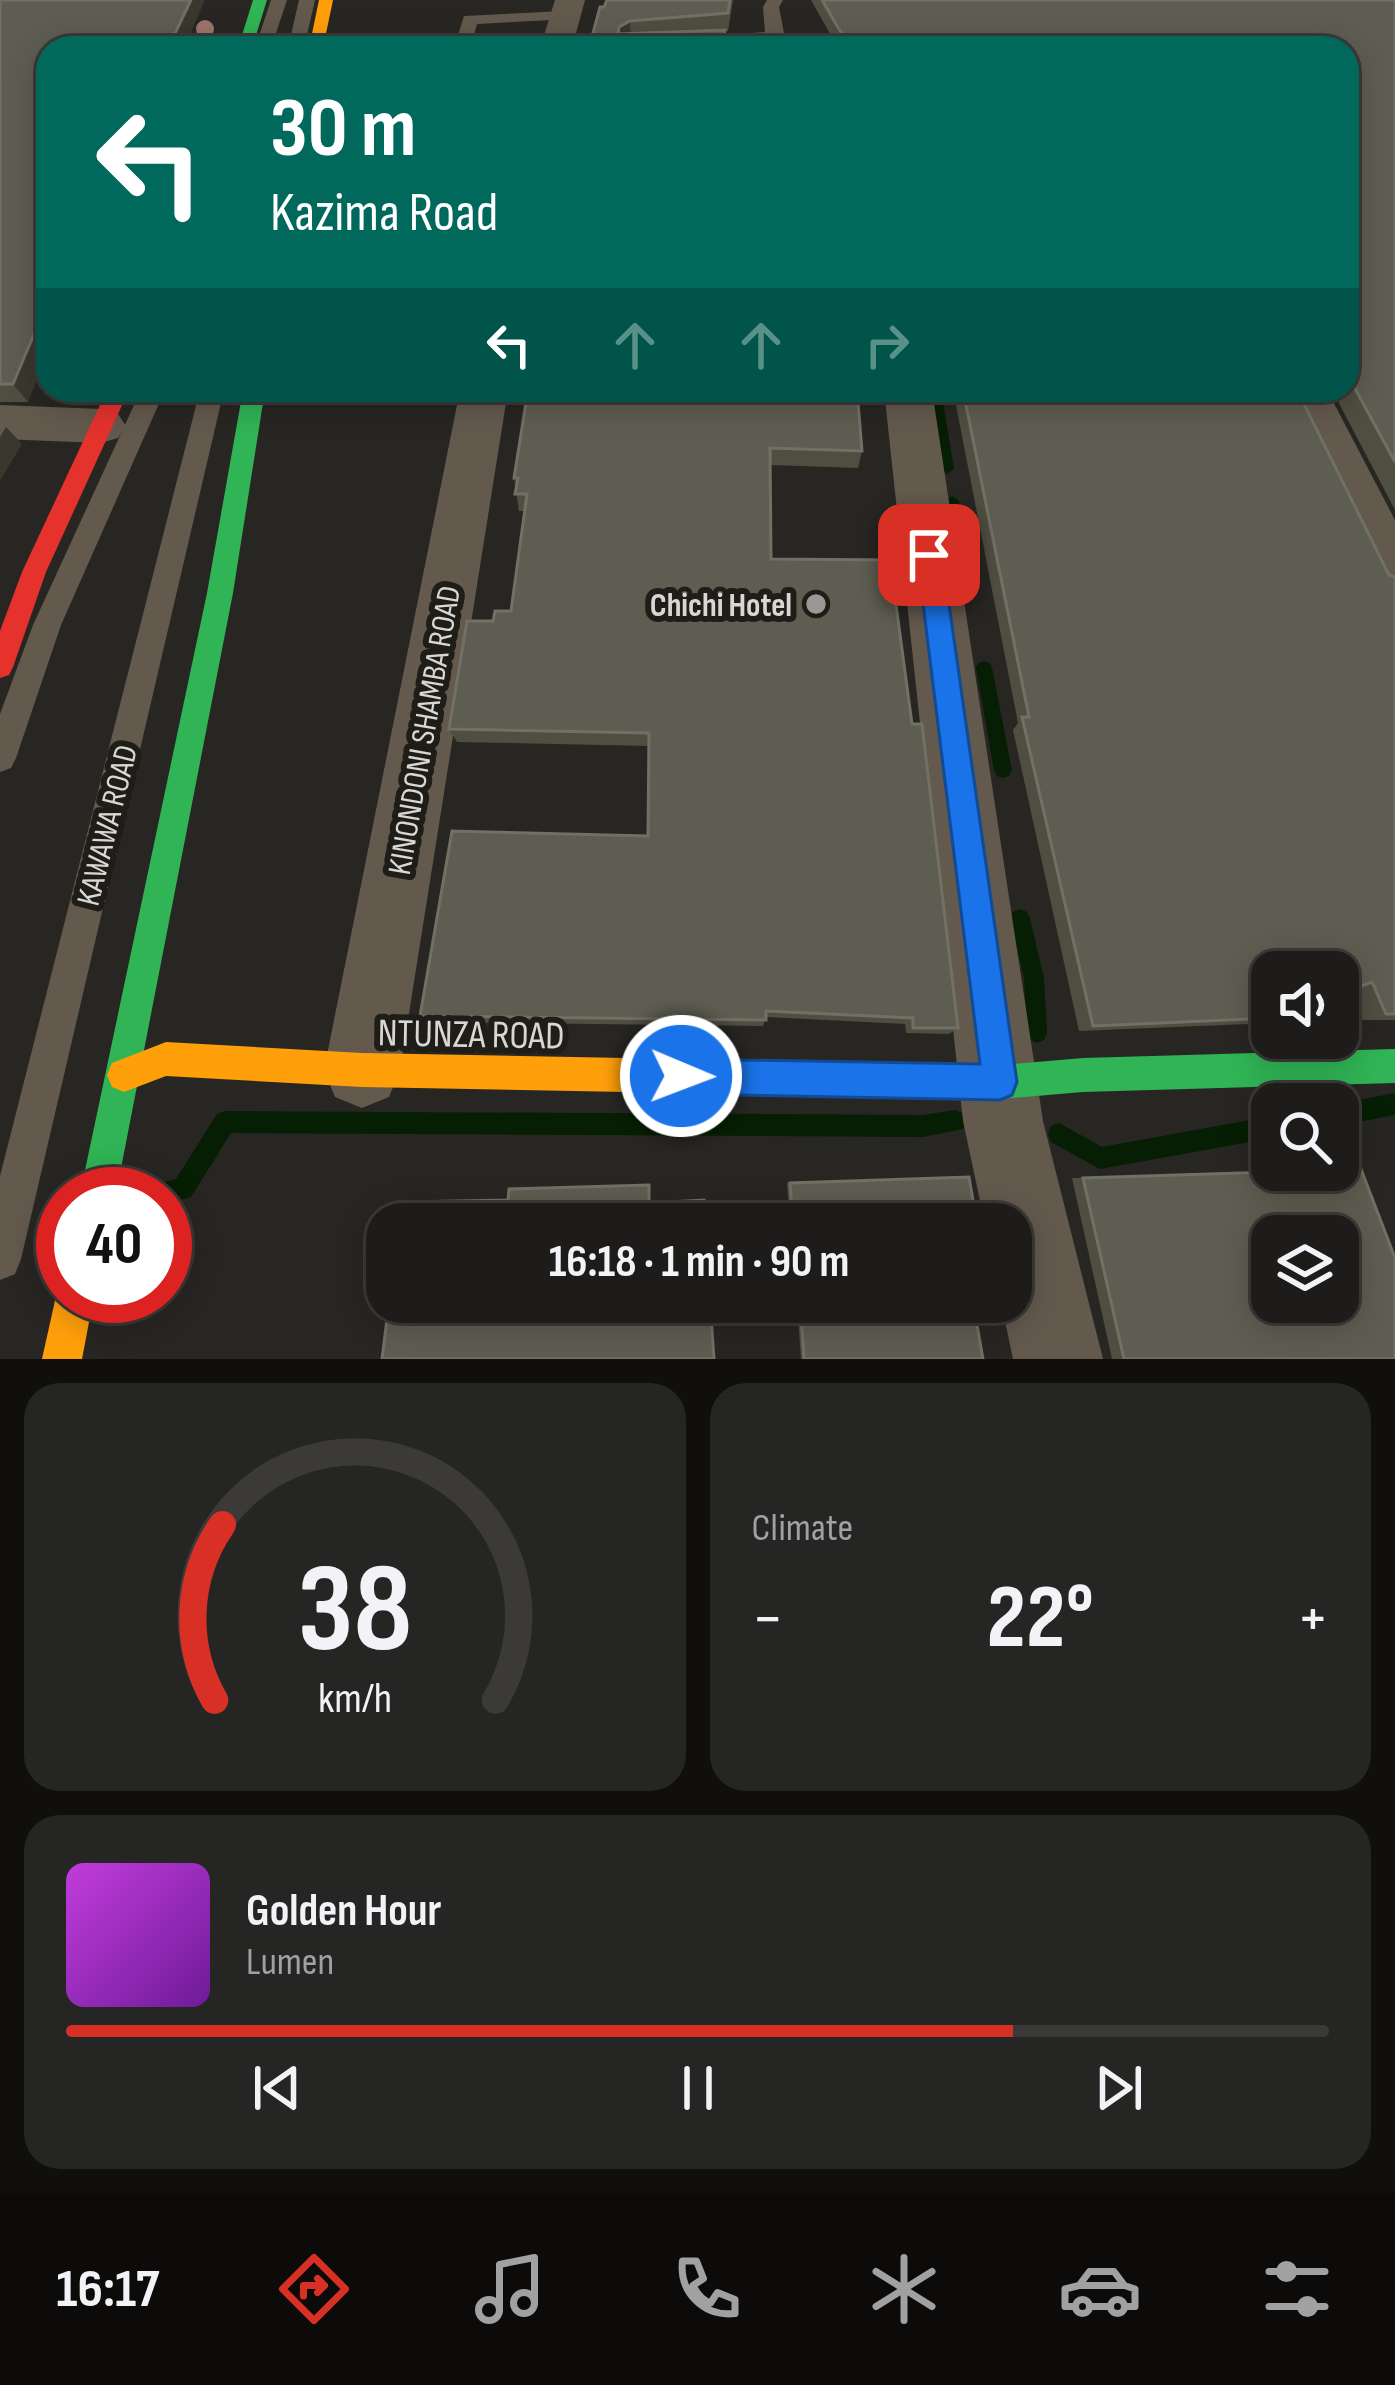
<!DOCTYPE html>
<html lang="en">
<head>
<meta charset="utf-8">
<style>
  :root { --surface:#1d1c1a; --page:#252523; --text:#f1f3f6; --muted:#a0a1a2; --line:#3b3a39; --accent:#d93025 }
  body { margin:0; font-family:"Sofia Sans Condensed",sans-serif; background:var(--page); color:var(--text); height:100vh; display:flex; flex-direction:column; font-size:45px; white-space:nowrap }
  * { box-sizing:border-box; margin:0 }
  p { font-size:39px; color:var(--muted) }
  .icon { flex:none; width:66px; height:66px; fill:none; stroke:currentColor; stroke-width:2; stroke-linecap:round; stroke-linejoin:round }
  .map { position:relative; height:1359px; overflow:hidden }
  .drawer { display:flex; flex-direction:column; gap:24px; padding:24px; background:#100f0e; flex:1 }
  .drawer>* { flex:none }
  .banner { position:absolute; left:36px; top:36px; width:1323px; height:366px; border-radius:36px; box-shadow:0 6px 30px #0003,0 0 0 3px var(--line); background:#00695c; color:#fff; overflow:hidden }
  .tools { position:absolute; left:1251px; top:951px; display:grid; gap:24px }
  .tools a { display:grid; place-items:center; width:108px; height:108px; border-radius:24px; background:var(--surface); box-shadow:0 6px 30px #0003,0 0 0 3px var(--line); font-size:60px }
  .speed { position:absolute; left:36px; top:1167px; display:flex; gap:24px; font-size:60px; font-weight:700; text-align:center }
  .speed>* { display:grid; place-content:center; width:156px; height:156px; border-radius:50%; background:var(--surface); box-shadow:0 6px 30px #0003,0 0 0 3px var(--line); line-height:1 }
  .speed .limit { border:18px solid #d22; background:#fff; color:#111 }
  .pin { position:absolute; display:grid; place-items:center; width:102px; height:102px; color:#fff; margin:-51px; border-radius:24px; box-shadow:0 6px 18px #0006 }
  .me { position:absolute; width:132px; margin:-66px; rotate:91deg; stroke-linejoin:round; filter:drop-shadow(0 0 9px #0008) }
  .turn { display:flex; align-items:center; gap:42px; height:252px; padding:0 36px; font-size:54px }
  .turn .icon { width:156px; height:156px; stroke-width:2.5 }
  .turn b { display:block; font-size:84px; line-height:102px }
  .lanes { display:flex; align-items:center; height:114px; padding:0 36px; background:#0003; justify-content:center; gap:60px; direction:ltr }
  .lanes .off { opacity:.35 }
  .big { font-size:90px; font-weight:700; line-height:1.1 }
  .drawer .tile { flex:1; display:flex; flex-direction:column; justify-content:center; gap:18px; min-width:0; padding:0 42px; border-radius:36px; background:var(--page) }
  .drawer .dial { align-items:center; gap:0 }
  .dial svg { height:312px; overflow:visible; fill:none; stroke:var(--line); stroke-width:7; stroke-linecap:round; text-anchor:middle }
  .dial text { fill:var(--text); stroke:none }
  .song { display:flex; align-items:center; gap:36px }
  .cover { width:144px; height:144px; border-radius:18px; background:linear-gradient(135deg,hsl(290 70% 55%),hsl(280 70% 35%)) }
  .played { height:12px; border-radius:6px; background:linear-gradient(90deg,var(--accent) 75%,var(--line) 75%) }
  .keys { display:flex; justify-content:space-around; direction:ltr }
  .heat { display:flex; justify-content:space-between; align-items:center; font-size:66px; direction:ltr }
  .drawer .tiles { flex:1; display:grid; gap:24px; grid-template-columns:1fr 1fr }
  .tile:last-child { grid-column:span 2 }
  .trip { position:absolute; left:366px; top:1203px; width:666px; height:120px; border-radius:36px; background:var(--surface); box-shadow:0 6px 30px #0003,0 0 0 3px var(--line); font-weight:700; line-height:120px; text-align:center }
  .dock { display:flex; height:192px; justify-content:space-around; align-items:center; background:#0c0b0a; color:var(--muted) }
  .dock .icon { width:84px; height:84px }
  .dock .on { color:var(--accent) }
  .dock b { font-size:54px; color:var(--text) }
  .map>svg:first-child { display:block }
</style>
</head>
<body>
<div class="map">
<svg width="1395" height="1359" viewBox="0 0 1395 1359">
  <rect width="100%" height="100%" fill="#272623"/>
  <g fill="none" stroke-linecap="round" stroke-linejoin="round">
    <g fill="#061e03" fill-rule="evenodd">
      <polygon points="927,390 941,390 954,469 947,474 940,469 939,444"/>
      <polygon points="952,496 959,501 974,579 966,585 958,579 945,501"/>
      <polygon points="984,661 990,663 992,668 1012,770 1009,776 1003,778 997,776 994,770 976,668 978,663"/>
      <polygon points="1020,909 1027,912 1030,919 1044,978 1047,1033 1044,1040 1037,1043 1030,1040 1027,1033 1024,978 1010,919 1013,912"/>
      <polygon points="1395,1093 1395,1115 1338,1126 1338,1104"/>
      <polygon points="955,1110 963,1113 966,1121 963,1129 923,1137 231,1133 191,1197 165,1204 165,1194 144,1194 147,1186 176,1179 217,1114 225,1111 923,1115"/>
      <polygon points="1272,1116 1272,1138 1100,1169 1051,1142 1048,1134 1051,1126 1059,1123 1102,1147"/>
    </g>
    <g fill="#64594d" fill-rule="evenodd">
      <polygon points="271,0 287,0 271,48 255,48"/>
      <polygon points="299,0 315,0 304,48 288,48"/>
      <polygon points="767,0 783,0 779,7 784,33 775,40 623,48 631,43 765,32 763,7"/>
      <polygon points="565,11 571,13 571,19 477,24 470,48 454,48 464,16"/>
      <polygon points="141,390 165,390 61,625 16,758 11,768 0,772 0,714 33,625"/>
      <polygon points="200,390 224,390 21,1259 15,1274 0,1280 0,1176"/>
    </g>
    <g fill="#64594d" fill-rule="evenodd">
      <polygon points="555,0 585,0 572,48 540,48"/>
      <polygon points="460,390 508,390 400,1070 389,1097 362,1108 335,1097 324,1070"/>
      <polygon points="884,390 932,390 1043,1121 1103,1359 1013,1359 1001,1302 1011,1302 1011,1224 985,1224 963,1121"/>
      <polygon points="1279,390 1327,390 1395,520 1395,595 1375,589"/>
      <polygon points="0,405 101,409 118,414 126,426 118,438 101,443 0,439"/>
    </g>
    <g fill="#30b455" fill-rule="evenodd">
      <polygon points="253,0 267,0 252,48 238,48"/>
      <polygon points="243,390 265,390 233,593 116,1194 80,1194 207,593"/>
      <polygon points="1395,1049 1395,1083 1083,1092 1000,1099 625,1092 613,1087 608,1075 613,1063 625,1058 1000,1065 1083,1058"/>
    </g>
    <g fill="#ff9f0a" fill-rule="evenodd">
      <polygon points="319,0 333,0 323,48 309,48"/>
      <polygon points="166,1042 362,1053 625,1058 637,1063 642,1075 637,1087 625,1092 362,1087 166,1076 124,1092 112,1087 107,1075 112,1063"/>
      <polygon points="63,1281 63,1296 94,1296 82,1359 42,1359 56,1296"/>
    </g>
    <polygon fill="#e5322d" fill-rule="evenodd" points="107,390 129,390 46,572 13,667 9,675 0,678 0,631 22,572"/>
  </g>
  <circle fill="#9b7569" cx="205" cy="29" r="9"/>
  <g fill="#4e4e41">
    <polygon points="0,0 48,48 28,402 0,402"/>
    <polygon points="607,0 733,0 728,31 725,31 725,45 589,48"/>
    <polygon points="811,0 1395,0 1395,510 1332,390 1347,390 1347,48 838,48"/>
    <polygon points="528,390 864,390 863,392 857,392 862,451 858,468 770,465 771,559 912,724 958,1028 949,1034 906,1033 905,1024 766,1017 763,1026 430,1022 420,1016 648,836 649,746 457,742 449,729 493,621 511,611 524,511 519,511 514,478"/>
    <polygon points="953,390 1297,390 1389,575 1395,577 1395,1020 1363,1020 1350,991 1272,972 1272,1023 1079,1031 1013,730 1018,723"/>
    <polygon points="1361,1169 1395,1359 1112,1359 1072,1178"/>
    <polygon points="969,1177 977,1224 790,1224 787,1183"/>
    <polygon points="797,1302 973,1302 983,1359 801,1359"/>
  </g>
  <g fill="#38382e">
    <polygon points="191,0 205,0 184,48 168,48"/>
    <polygon points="630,21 631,39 619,48 619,27"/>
    <polygon points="48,301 48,352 28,402 13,384"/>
    <polygon points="6,427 22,444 0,481 0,437"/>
  </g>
  <g fill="#5d5d51" stroke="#707065" stroke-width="3" fill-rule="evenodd">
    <polygon points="0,0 191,0 168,48 48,48 48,301 13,384 0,384"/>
    <polygon points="607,0 730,0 728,13 630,21 619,27 618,34 725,30 722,45 791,48 589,48 600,7 604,7"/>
    <polygon points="822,0 1395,0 1395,462 1347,374 1347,48 850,48"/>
    <polygon points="528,390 857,390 862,451 770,448 771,559 890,560 912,724 922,724 958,1028 913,1028 913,1018 766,1011 766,1020 420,1016 452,831 648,836 649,733 449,729 467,621 493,621 495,611 511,611 527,494 515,494 518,478 514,478"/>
    <polygon points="963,390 1297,390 1389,575 1395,577 1395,1014 1386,1014 1372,982 1338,995 1338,972 1272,972 1272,1018 1093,1026 1022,717 1029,717"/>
    <path d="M1361,1169L1395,1258V1359H1124L1083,1178ZM1272,1236H1338V1302H1272Z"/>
    <polygon points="969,1177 977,1224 793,1224 790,1183"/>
    <polygon points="649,1185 649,1203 704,1200 705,1224 394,1224 396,1209 406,1208 408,1202 508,1200 509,1189"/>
    <polygon points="387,1271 387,1302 710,1302 714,1359 382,1359 389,1303 383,1303"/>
    <polygon points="800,1302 973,1302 983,1359 804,1359"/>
  </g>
  <polygon fill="#1a73e8" stroke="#114b97" stroke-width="3" points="929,545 942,555 1017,1082 1012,1095 1000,1100 681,1094 669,1089 663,1076 669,1064 681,1059 980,1064 917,555"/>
  <circle fill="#9a9995" stroke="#1f1d18" stroke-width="4.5" cx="816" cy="604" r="12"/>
  <g text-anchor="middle" stroke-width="12" stroke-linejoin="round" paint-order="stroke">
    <g font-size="33" font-weight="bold" fill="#d8d7d3" stroke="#1f1d18" text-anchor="end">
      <text x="792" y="616">Chichi Hotel</text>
    </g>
    <g font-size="33" fill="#d8d7d3" stroke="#1f1d18">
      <text transform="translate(423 730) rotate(-80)" y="12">KINONDONI SHAMBA ROAD</text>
      <text transform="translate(106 825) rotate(-76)" y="12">KAWAWA ROAD</text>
    </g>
    <g font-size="39" fill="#d8d7d3" stroke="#1f1d18">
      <text transform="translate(471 1033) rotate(1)" y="14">NTUNZA ROAD</text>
    </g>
  </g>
</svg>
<div class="tools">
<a><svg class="icon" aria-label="sound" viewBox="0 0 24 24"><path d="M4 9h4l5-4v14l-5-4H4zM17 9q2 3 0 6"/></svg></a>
<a><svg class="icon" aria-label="search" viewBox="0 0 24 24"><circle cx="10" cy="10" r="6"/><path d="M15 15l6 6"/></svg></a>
<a><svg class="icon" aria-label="layers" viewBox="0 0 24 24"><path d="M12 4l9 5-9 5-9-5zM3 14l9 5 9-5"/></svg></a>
</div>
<div class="speed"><div class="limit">40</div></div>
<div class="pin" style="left:929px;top:555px;background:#d93025"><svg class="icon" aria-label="arrive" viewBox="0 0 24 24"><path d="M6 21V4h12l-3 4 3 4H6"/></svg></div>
<svg class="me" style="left:681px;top:1076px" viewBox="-20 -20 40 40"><circle r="17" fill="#1a73e8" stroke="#fff" stroke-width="3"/><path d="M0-11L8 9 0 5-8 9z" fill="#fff"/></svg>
<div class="trip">16:18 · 1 min · 90 m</div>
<div class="banner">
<div class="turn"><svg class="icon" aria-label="left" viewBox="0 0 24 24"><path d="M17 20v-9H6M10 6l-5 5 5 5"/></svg><div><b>30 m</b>Kazima Road</div></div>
<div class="lanes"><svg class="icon" aria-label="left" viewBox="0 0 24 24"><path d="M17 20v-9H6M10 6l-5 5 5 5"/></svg><svg class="icon off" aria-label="ahead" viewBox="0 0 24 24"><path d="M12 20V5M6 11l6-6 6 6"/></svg><svg class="icon off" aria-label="ahead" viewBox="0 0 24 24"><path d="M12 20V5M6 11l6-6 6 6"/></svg><svg class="icon off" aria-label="right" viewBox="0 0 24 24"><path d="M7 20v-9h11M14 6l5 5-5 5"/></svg></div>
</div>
</div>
<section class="drawer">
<div class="tiles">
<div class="tile dial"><svg viewBox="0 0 100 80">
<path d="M14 69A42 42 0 1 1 86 69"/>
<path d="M14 69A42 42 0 0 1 16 24" stroke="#d93025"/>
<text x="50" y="56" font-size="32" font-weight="700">38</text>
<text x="50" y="72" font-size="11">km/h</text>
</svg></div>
<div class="tile"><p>Climate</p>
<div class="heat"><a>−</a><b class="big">22°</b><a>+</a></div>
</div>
<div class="tile">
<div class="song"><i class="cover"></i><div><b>Golden Hour</b><p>Lumen</p></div></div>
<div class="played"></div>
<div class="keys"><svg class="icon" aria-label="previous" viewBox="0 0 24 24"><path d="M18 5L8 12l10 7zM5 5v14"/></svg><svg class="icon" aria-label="pause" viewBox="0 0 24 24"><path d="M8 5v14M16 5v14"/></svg><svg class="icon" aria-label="next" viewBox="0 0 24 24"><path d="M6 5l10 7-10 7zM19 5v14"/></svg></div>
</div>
</div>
</section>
<nav class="dock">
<b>16:17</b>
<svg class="icon on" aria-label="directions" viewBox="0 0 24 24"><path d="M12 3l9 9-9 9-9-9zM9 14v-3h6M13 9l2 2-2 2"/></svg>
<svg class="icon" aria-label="music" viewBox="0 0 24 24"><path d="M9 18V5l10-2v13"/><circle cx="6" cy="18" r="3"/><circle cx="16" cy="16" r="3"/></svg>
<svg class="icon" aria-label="phone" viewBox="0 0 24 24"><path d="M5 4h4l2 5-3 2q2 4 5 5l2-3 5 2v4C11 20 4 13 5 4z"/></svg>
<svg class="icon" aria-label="climate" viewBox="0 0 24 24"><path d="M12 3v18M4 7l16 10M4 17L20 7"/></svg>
<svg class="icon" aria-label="car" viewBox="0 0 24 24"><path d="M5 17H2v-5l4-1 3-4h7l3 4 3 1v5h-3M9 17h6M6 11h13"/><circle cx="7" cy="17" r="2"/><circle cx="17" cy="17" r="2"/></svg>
<svg class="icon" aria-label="filters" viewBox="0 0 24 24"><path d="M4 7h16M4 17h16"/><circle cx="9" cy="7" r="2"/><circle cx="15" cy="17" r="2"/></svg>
</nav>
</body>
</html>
